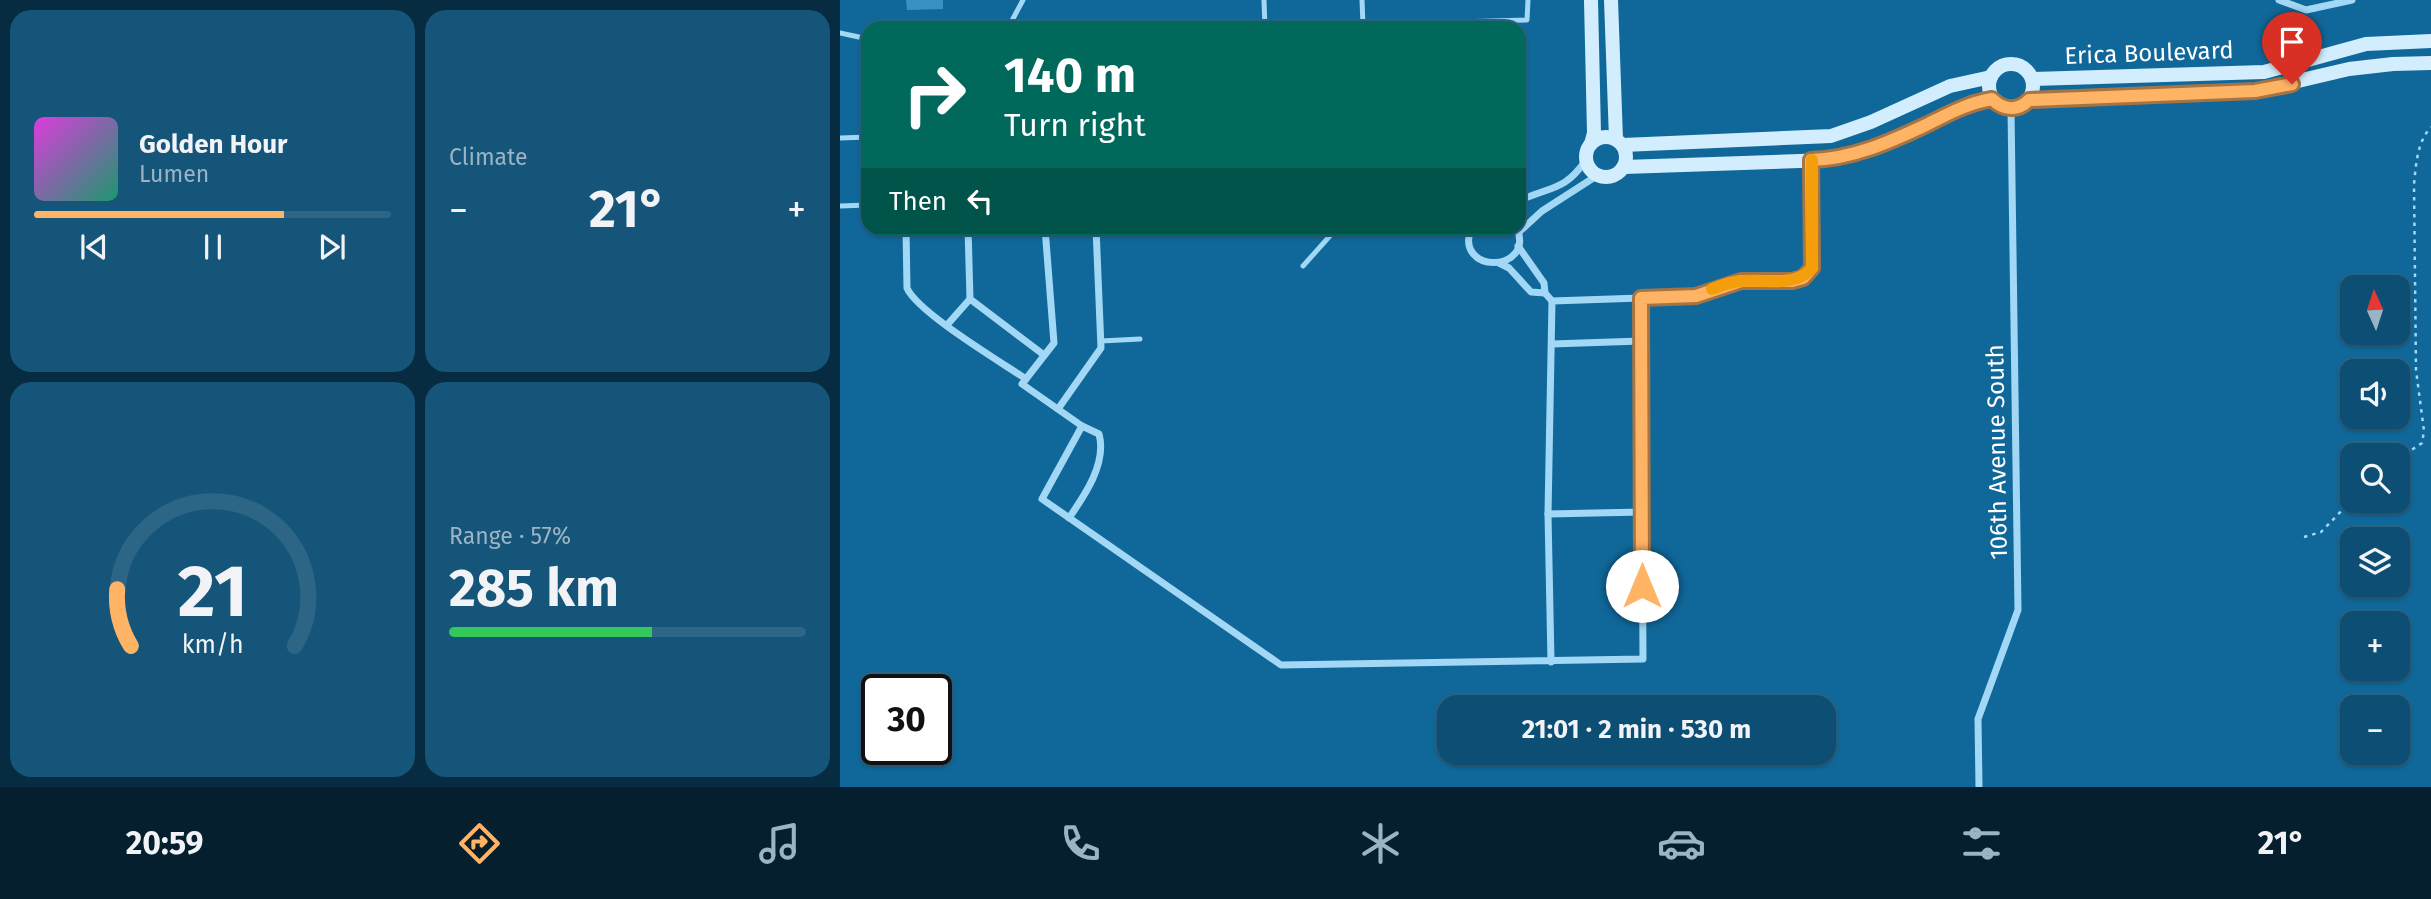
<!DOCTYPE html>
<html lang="en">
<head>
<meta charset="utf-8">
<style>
  :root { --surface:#0c4e74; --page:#155579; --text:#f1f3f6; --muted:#9ab4c5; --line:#2c6586; --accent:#ffb365 }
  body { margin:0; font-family:"Fira Sans",sans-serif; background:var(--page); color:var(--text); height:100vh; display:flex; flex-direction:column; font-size:26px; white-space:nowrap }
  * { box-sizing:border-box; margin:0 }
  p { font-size:23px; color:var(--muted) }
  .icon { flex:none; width:38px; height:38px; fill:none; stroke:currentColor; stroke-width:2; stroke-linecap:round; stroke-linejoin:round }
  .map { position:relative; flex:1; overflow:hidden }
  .side { display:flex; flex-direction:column; gap:10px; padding:10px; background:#072b40; width:840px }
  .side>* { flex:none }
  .top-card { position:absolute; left:21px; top:21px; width:665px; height:214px; border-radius:21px; box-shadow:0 2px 5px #0004,0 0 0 2px var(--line); background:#00695c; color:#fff; overflow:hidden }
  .needle { width:46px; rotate:357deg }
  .controls { position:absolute; left:1500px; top:275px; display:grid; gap:14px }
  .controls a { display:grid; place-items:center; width:70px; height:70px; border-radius:14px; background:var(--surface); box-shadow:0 2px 5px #0004,0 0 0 2px var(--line); font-size:35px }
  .speed { position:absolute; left:21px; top:674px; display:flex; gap:14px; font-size:35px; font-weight:700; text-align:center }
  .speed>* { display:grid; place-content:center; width:91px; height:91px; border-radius:50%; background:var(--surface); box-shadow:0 2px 5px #0004,0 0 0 2px var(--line); line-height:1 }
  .speed .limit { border:4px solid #111; border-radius:10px; background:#fff; color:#111 }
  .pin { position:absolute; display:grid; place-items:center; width:60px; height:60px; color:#fff; margin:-72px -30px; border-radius:50% 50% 50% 0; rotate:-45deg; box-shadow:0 0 7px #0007 }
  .pin .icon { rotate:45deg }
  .me { position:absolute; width:77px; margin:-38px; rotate:0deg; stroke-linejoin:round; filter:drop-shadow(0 0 5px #0008) }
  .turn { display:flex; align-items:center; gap:24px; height:147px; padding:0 28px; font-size:32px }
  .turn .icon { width:91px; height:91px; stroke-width:2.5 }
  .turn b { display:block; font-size:49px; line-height:60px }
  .then { display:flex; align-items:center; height:66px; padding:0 28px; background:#0003; gap:14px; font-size:26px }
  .big { font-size:52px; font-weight:700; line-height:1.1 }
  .side .tile { flex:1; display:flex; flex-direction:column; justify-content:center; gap:10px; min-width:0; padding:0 24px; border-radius:21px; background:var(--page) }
  .side .dial { align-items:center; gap:0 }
  .dial svg { height:182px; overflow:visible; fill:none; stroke:var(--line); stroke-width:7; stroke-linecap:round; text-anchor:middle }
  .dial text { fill:var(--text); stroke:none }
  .song { display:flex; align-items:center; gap:21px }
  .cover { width:84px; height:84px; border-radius:10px; background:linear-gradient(135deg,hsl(300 70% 55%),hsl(160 70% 35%)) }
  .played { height:7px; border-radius:4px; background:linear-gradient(90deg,var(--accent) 70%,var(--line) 70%) }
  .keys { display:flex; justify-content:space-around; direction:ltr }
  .heat { display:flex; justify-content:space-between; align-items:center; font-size:38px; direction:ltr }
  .charge { height:10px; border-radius:5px; background:linear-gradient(90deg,#34c759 57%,var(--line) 0) }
  .side .tiles { flex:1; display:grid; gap:10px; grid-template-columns:repeat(2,1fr) }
  .trip { position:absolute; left:597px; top:695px; width:399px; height:70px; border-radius:21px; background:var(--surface); box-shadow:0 2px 5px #0004,0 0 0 2px var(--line); font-weight:700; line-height:70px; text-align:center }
  .tabs { display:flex; height:112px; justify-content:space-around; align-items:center; background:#051f2e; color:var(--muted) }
  .tabs .icon { width:49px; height:49px }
  .tabs .on { color:var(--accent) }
  .tabs b { font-size:32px; color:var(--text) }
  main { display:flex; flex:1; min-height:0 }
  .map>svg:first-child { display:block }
</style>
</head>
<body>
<main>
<section class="side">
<div class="tiles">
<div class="tile">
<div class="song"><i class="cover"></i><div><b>Golden Hour</b><p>Lumen</p></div></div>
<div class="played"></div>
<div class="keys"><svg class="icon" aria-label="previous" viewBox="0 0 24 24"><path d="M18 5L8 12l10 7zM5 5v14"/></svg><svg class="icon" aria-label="pause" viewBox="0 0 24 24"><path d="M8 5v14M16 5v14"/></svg><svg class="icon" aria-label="next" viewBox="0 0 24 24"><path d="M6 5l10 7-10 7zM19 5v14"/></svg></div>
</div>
<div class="tile"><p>Climate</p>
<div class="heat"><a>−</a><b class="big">21°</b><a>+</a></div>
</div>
<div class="tile dial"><svg viewBox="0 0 100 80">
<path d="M14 69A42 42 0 1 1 86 69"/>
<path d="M14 69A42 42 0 0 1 8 44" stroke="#ffb365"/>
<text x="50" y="56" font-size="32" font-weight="700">21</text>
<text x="50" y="72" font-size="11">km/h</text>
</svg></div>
<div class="tile"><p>Range · 57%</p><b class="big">285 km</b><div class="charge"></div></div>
</div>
</section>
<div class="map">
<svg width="1591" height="787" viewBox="0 0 1591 787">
  <rect width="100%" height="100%" fill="#10689a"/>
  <polygon fill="#3892c1" points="66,0 103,0 103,9 67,10"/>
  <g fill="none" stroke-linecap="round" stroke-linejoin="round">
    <g stroke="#a2d8f5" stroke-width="2.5" stroke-dasharray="3.5 5" stroke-linecap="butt">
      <path d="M1558,459L1582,443L1584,431L1576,370L1574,184C1576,165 1577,142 1591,127"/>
      <polyline points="1464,537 1481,532 1512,500"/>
    </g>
    <g stroke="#a2d8f5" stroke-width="5">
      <polyline points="424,0 425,28"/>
      <polyline points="522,0 523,25"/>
      <polyline points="168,28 183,0"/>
      <polyline points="411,28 687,20 688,0"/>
      <polyline points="0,33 28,39"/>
      <polyline points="0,138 28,137"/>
      <polyline points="0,206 28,205"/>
      <polyline points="463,266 497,228"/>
      <polyline points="801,298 856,296 901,281 952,281 963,278 972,268 971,163"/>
      <polyline points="261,341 300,339"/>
    </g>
    <g stroke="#a2d8f5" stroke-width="7">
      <polyline points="1439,0 1466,10 1512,0"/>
      <path d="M679,201C710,186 724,192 746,160"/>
      <path d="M66,228L67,288C77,312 161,362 186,379"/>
      <polyline points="128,228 130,299 204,355"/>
      <polyline points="205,228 214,343 182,384 242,426 202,499 441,665 803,659 801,298 712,301 708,514 711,662"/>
      <path d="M631,228C614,275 695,273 677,228"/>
      <polyline points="679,232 702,211 758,175"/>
      <polyline points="678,246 704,283 705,293 712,301"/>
      <polyline points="659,263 669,268 691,292 705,293"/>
      <polyline points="107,325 130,299"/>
      <polyline points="712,344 801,341"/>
      <polyline points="218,409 261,348 256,228"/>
      <polyline points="708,514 802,512"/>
      <path d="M229,518C245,495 267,463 259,434L242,426"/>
      <polyline points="1139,787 1138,719 1178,610 1171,109"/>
    </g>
    <g stroke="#d2eefe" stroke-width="14">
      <polyline points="751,0 754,133 751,144"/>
      <polyline points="771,0 776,139"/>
      <circle cx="1171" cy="86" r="22"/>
      <polyline points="1193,79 1424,72 1526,44 1591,41"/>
      <polyline points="1189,100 1415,91 1509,69 1553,64 1591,63"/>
      <circle cx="766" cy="157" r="20"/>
      <polyline points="783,145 991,136 1031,122 1110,86 1151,77"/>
      <polyline points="784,167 988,160 1022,152 1072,131 1132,102 1152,99"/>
    </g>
  </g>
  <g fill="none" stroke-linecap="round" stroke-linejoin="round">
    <g stroke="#a67442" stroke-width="18">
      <path id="route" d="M802,586L801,298L856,296L901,281H952L963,278L972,268L971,160C1012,159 1050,142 1086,125C1108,114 1128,103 1152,99C1164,111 1178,111 1189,100L1415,91L1452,84"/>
    </g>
    <use href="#route" stroke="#ffb365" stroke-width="12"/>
    <path stroke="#f59e0b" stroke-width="12" d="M872,289C882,285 893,281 904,281C928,279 954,288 972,268V160"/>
  </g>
  <g text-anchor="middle" stroke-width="7" stroke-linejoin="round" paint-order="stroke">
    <g font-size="24" fill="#fff" stroke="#10689a">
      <text transform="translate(1309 53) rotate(-2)" y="8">Erica Boulevard</text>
      <text transform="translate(1157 452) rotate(-91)" y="8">106th Avenue South</text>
    </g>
  </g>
</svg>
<div class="controls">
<a><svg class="needle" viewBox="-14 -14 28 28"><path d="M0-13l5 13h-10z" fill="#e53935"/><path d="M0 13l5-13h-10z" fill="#9ab4c5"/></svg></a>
<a><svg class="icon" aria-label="sound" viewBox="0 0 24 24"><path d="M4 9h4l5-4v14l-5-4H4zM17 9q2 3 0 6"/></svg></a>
<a><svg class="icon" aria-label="search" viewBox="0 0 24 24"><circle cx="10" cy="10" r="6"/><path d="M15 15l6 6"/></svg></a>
<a><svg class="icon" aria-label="layers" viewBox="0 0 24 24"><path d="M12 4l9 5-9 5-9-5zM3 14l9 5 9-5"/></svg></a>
<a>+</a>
<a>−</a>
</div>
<div class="speed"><div class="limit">30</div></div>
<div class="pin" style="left:1452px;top:84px;background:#d93025"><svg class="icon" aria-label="arrive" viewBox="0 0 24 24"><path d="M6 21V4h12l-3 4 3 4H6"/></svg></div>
<svg class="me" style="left:802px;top:586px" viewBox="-20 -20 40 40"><circle r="19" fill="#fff"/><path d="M0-13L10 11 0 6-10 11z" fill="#ffb365"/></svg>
<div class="trip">21:01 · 2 min · 530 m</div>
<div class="top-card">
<div class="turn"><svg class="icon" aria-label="right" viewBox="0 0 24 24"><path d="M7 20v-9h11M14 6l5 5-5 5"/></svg><div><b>140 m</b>Turn right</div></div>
<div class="then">Then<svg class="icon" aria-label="left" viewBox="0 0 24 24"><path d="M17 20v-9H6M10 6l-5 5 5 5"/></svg></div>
</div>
</div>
</main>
<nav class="tabs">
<b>20:59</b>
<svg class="icon on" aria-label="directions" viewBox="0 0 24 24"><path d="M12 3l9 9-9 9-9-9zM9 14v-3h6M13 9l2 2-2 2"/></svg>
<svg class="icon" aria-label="music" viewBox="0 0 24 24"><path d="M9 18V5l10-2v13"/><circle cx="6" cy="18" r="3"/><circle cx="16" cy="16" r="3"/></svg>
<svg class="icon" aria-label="phone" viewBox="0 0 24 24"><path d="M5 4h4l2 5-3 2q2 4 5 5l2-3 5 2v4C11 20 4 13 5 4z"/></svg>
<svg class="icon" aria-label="climate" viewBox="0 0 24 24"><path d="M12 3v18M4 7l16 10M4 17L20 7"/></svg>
<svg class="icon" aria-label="car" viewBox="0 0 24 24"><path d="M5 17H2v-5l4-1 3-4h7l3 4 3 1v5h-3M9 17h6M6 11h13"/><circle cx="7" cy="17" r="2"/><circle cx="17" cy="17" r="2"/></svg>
<svg class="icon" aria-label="filters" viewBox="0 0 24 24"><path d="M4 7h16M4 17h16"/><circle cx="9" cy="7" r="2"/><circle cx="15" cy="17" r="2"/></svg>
<b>21°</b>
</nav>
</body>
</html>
